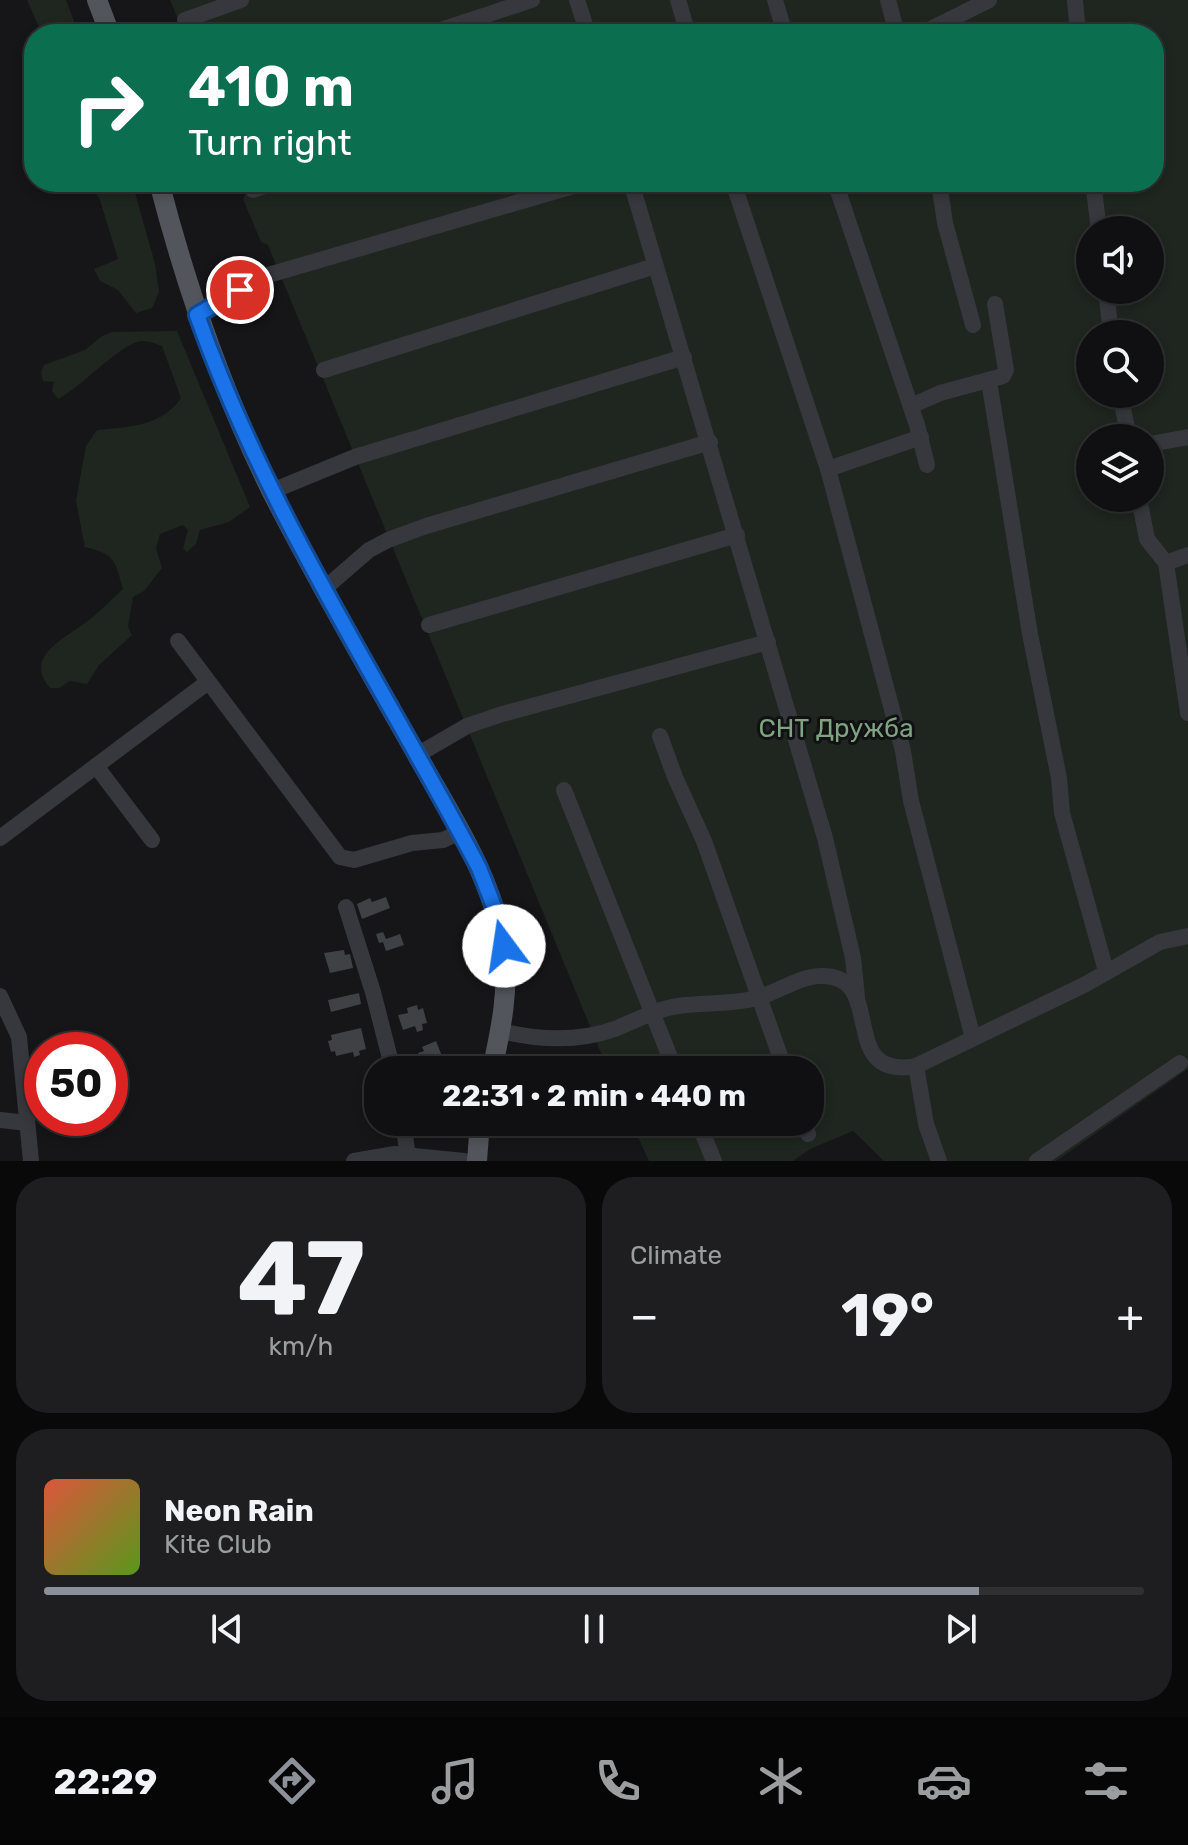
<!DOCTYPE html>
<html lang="en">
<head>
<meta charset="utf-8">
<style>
  :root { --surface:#101012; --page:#1e1e20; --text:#f1f3f6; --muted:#9c9d9f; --line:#303032; --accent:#8c9099 }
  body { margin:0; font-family:Rubik,sans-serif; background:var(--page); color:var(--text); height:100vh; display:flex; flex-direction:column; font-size:30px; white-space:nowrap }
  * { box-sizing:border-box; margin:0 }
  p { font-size:26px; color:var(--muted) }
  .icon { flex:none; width:44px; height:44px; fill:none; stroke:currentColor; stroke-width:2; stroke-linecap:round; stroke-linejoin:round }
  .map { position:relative; height:1161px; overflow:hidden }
  .details { display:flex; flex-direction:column; gap:16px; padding:16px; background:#09090a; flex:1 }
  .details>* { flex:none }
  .guide { position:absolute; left:24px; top:24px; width:1140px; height:168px; border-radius:32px; box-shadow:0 4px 12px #0003,0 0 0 2px var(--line); background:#0b6e4f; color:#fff; overflow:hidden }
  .controls { position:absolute; left:1076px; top:216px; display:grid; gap:16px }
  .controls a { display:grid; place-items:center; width:88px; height:88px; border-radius:50%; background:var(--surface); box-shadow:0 4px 12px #0003,0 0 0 2px var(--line); font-size:40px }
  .speed { position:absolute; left:24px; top:1032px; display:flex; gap:16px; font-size:40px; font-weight:700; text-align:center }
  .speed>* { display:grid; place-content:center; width:104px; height:104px; border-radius:50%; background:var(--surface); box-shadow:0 4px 12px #0003,0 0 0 2px var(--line); line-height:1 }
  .speed .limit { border:12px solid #d22; background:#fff; color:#111 }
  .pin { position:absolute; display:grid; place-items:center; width:68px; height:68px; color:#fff; margin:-34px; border:4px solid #fff; border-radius:50%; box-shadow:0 2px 8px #0007 }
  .me { position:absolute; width:88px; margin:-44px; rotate:346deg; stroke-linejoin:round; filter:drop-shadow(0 0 6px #0008) }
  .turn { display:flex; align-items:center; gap:28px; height:168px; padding:0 32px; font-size:36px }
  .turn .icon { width:104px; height:104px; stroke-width:2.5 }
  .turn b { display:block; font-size:56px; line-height:68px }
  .big { font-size:60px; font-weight:700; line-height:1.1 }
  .details .card { flex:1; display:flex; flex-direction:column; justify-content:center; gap:12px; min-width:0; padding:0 28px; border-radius:32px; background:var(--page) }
  .details .dial { align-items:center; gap:0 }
  .dial b { font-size:104px; line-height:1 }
  .song { display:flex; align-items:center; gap:24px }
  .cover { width:96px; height:96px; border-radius:12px; background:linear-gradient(135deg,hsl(10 70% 55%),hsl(90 70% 35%)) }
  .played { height:8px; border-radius:4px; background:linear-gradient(90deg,var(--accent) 85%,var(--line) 85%) }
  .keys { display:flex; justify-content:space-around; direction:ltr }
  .heat { display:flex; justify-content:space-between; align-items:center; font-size:44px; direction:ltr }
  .details .tiles { flex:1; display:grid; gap:16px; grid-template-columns:1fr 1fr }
  .card:last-child { grid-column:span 2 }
  .trip { position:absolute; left:364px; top:1056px; width:460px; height:80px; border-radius:32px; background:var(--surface); box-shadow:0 4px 12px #0003,0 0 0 2px var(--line); font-weight:700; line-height:80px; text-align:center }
  .menu { display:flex; height:128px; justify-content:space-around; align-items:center; background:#060607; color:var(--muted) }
  .menu .icon { width:56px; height:56px }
  .menu .current { color:var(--accent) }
  .menu b { font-size:36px; color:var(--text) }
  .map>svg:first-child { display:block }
</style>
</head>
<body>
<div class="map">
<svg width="1188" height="1161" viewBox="0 0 1188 1161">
  <rect width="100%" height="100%" fill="#161618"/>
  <g fill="#1e261f" fill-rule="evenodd">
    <polygon points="27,0 66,0 79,34 42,34"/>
    <path d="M170,0H1188V1069L1056,1161H884L853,1131L810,1149L793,1161H649L631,1122H810V1070H608L268,245L261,242L243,199L246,193L242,182H1154V34H184ZM1090,230H1150V290H1090ZM1090,334H1150V394H1090ZM1090,438H1150V498H1090Z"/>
    <polygon points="89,182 132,182 155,264 159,292 152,308 136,313 118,290 100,281 94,269 118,259 100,200"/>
    <path d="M177,331L250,507L229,522L200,530L196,544L187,552L183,548L188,530L183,525L160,534L156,548L162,568L144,591L133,597L128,626L132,635L99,665L87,684L70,681L59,688H50C23,657 64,639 85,623C99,613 111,600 123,589C115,560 115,554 85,547L76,501L86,446L97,430C129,427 162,426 181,398L162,346C157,344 149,341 143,341C122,341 81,388 58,399L52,391L54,382L43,381L41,372L44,365L85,350L102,336L112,332Z"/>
  </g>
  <g fill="#404145">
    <polygon points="386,897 390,908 362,919 357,904 370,898 372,902"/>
    <polygon points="383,932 386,939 400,934 404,945 386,951 383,942 379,943 376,934"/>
    <polygon points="344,950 345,955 350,954 353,968 330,973 324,953"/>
    <polygon points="359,993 361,1004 331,1012 328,1000"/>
    <polygon points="417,1005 418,1010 423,1008 427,1023 422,1024 423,1030 417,1032 415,1026 403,1030 398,1015 408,1013 407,1008"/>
    <polygon points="361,1028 366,1049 359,1051 360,1055 354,1057 353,1052 336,1056 335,1051 331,1052 328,1041 332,1040 331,1035"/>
    <polygon points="436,1041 445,1064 440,1067 441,1070 432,1070 431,1067 427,1070 419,1070 416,1063 421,1060 418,1053 424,1051 422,1047"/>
  </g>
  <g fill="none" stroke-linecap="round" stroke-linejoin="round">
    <g stroke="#37383d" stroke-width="16">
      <polyline points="577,0 588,34"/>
      <polyline points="678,0 688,34"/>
      <polyline points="775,0 785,34"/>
      <polyline points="888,0 897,34"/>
      <polyline points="1075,0 1078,34"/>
      <polyline points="185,20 241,0"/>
      <polyline points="428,34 532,0"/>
      <polyline points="921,34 989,0"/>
      <polyline points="631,182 825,838 853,958 857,997"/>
      <polyline points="733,182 828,469 903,751 911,801 973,1038"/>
      <polyline points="835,182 917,425 927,465"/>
      <polyline points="939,182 945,223 973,325"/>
      <polyline points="1093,182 1099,230"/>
      <polyline points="253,190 278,182"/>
      <polyline points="1106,290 1111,334"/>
      <polyline points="197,315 265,276 587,182"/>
      <polyline points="324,370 655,266"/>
      <polyline points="989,381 1030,634 1059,778 1062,813 1106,971"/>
      <polyline points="1120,394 1129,438"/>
      <polyline points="911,406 940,393 1003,376 1006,370 995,304"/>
      <polyline points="1150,444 1188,437"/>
      <polyline points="828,469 921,437"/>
      <polyline points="272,491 355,457 684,357"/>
      <polyline points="1139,498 1147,539 1166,563 1188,713"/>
      <polyline points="1166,563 1188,555"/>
      <polyline points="324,589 369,550 388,540 426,526 710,442"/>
      <polyline points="429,625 737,535"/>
      <polyline points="178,641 340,857 354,860 412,843 443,840 460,832"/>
      <polyline points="660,736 675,777 704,841 785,1070"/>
      <polyline points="417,755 467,726 499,715 768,642"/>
      <polyline points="96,766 152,840"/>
      <polyline points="564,790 675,1070"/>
      <polyline points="0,838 208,682"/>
      <polyline points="346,907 373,992 393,1070"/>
      <polyline points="0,996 19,1037 31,1161"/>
      <path d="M501,1031C538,1040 578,1042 615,1029C635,1021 656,1009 678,1006C704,1002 731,1005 757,998C778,992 798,977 820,976C889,973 835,1081 916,1066L1084,985L1160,942L1188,936"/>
      <polyline points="916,1066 926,1124 939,1161"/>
      <polyline points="0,1120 27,1123"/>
      <polyline points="403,1122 408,1157"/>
      <polyline points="698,1122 714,1161"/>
      <polyline points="804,1122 808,1134"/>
      <polyline points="354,1161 395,1154 464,1161"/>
      <polyline points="1037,1161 1180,1063"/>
    </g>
    <g stroke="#53555c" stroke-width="20">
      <polyline points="97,0 110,34"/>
      <path d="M159,182C187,290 223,394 273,494C318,582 367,667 416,753C449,813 492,875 503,945C510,987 501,1029 492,1070"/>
      <polyline points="477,1161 480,1122"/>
    </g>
  </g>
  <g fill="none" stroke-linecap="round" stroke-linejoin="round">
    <g stroke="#114b97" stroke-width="20">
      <path id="route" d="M240,290L197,315C266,511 383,685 479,868L496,912L504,946"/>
    </g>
    <use href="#route" stroke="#1a73e8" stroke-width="14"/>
  </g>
  <g text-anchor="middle" stroke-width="6" stroke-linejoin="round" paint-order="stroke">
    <g font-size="26" fill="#7fa381" stroke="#111113">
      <text x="836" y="737">СНТ Дружба</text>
    </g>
  </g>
</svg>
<div class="controls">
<a><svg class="icon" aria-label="sound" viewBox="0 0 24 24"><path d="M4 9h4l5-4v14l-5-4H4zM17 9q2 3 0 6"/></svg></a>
<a><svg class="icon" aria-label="search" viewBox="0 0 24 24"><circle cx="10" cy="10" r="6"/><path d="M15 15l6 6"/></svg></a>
<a><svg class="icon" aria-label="layers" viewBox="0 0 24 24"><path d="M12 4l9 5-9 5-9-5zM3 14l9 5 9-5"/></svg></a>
</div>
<div class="speed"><div class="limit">50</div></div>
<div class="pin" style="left:240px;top:290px;background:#d93025"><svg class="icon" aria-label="arrive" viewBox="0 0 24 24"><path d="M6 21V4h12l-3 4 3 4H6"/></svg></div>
<svg class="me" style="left:504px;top:946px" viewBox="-20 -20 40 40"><circle r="19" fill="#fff"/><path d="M0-13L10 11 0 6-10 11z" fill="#1a73e8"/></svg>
<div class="trip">22:31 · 2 min · 440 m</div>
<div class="guide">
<div class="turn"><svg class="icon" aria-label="right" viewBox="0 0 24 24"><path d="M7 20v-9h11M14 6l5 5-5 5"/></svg><div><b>410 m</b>Turn right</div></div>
</div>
</div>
<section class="details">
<div class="tiles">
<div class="card dial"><b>47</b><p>km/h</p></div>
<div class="card"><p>Climate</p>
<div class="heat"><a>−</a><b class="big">19°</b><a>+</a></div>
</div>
<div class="card">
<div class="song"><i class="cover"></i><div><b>Neon Rain</b><p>Kite Club</p></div></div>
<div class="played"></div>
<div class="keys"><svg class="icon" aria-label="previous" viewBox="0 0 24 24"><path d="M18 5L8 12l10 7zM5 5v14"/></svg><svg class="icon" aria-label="pause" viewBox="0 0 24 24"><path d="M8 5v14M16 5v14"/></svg><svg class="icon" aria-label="next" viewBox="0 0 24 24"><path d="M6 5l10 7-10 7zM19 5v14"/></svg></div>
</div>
</div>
</section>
<nav class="menu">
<b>22:29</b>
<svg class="icon current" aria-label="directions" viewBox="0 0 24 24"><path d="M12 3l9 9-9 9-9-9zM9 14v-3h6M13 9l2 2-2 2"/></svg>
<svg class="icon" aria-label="music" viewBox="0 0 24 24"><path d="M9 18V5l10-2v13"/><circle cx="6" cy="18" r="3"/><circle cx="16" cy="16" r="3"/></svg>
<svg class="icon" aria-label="phone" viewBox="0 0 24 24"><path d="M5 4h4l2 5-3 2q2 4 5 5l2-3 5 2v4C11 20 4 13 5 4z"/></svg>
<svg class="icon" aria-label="climate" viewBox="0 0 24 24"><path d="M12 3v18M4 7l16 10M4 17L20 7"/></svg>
<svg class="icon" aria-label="car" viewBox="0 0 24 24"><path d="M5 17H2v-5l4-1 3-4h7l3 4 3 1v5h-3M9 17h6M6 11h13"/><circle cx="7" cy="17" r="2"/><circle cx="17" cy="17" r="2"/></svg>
<svg class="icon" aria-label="filters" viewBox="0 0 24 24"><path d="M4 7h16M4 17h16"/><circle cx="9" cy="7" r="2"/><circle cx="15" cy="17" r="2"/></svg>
</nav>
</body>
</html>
